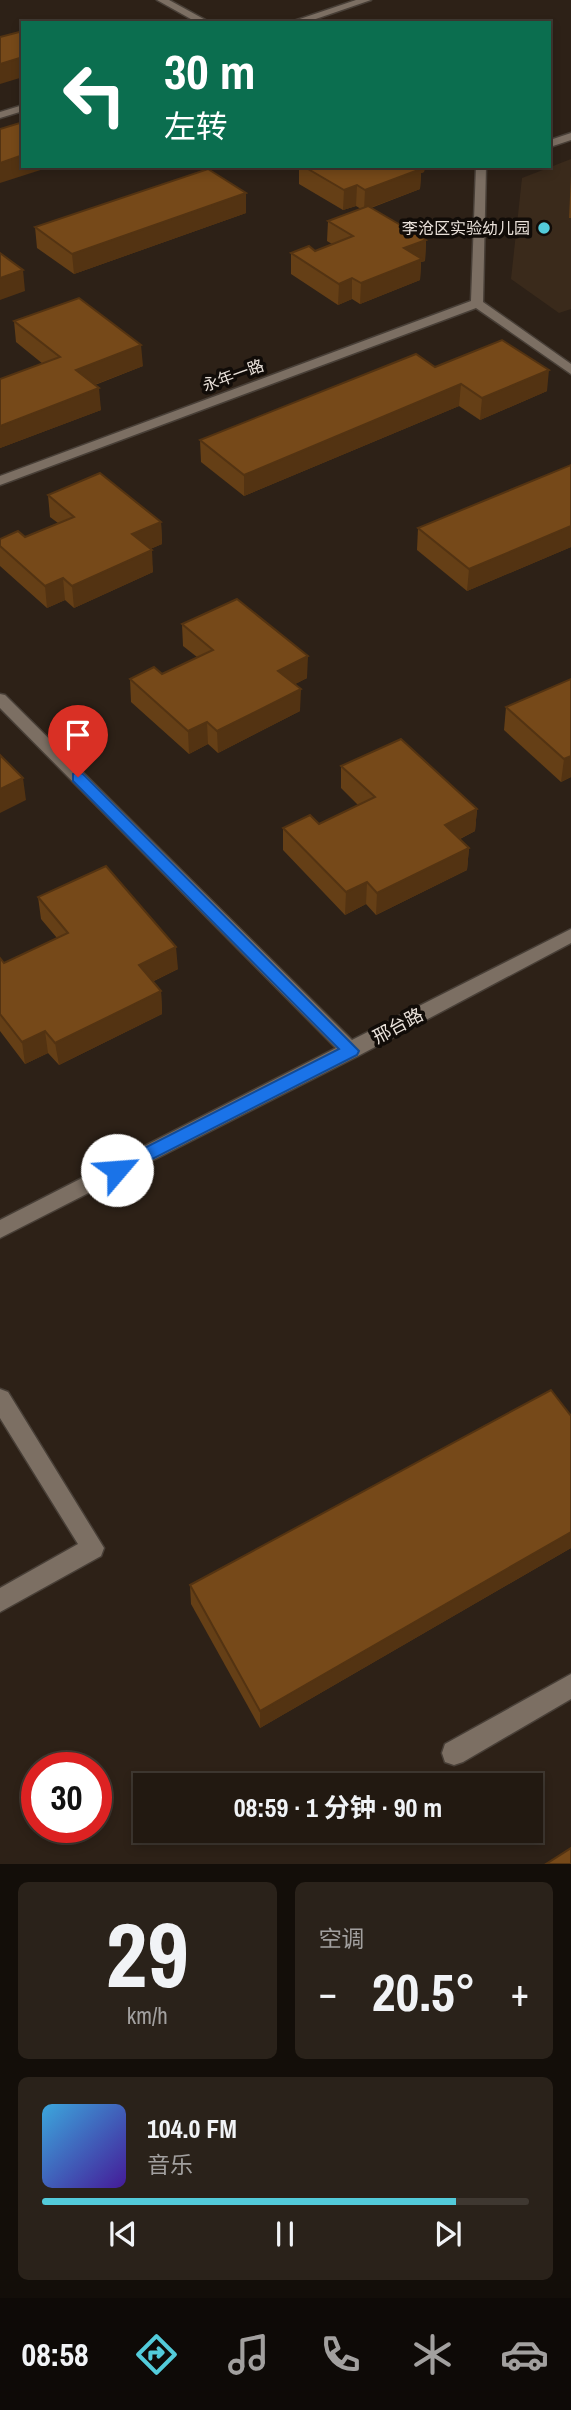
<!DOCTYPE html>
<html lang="zh">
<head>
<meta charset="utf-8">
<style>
  :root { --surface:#221911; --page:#2a221a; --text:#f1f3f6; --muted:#a2a09f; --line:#3f3831; --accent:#53cbda }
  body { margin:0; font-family:"Archivo Narrow","Noto Sans SC",sans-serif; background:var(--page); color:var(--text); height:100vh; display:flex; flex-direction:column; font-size:26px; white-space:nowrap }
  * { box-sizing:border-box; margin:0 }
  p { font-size:23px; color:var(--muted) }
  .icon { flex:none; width:38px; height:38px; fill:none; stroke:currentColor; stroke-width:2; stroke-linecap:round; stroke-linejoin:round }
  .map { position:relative; height:1864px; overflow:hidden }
  .drawer { display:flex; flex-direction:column; gap:18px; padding:18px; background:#130e09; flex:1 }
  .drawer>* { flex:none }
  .guide { position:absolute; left:21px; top:21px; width:530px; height:147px; border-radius:0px; box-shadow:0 4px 10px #0003,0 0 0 2px var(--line); background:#0b6e4f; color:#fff; overflow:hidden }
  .speed { position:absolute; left:21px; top:1752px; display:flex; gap:14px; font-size:35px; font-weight:700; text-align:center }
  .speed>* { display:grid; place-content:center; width:91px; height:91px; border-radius:50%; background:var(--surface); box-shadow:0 4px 10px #0003,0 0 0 2px var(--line); line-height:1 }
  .speed .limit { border:10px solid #d22; background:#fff; color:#111 }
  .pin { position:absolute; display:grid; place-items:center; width:60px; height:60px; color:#fff; margin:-72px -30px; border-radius:50% 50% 50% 0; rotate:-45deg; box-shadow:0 0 7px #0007 }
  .pin .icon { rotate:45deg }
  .me { position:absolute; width:77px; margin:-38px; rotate:63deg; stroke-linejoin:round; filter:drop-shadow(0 0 5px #0008) }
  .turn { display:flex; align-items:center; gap:24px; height:147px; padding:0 28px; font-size:32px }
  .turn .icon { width:91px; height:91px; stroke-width:2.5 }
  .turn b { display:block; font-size:49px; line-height:60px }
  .big { font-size:52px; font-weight:700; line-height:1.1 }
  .drawer .card { flex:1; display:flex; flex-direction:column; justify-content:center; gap:10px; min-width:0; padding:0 24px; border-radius:10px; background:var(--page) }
  .drawer .dial { align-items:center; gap:0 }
  .dial b { font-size:91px; line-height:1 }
  .song { display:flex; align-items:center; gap:21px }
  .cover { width:84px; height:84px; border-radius:10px; background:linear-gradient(135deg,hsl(200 70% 55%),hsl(260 70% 35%)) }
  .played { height:7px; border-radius:4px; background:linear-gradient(90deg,var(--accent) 85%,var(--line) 85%) }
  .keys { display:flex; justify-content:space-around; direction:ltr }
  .heat { display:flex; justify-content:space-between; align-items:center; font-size:38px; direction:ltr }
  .drawer .tiles { flex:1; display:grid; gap:18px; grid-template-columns:1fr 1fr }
  .card:last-child { grid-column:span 2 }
  .trip { position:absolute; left:133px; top:1773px; width:410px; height:70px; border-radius:0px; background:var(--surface); box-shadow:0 4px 10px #0003,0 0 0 2px var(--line); font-weight:700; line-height:70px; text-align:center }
  .dock { display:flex; height:112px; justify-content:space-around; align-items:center; background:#0e0a07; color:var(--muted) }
  .dock .icon { width:49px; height:49px }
  .dock .current { color:var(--accent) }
  .dock b { font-size:32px; color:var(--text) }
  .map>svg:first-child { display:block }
</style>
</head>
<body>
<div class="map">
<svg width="571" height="1864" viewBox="0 0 571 1864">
  <rect width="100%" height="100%" fill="#2d2117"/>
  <polygon fill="#3a2a1b" points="571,159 571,309 559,313 511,279 522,178"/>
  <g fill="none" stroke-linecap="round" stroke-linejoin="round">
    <g stroke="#483f37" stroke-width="3">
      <g id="minor">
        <polygon points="157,0 169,0 211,23 198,23"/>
        <polygon points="356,0 371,0 304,23 288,23"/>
        <polygon points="23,105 23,111 0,118 0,112"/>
        <polygon points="571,133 571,140 550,147 550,140"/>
        <polygon points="476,166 486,166 483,302 571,364 571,374 476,308 0,485 0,476 471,301"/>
        <polygon points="0,694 5,695 352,1040 571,929 571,943 358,1056 0,1238 0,1220 336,1048 0,708"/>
        <polygon points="0,1389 8,1392 104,1548 101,1556 0,1612 0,1588 78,1544 0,1418"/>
        <polygon points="571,1674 571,1699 463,1762 454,1765 445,1762 442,1753 445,1744"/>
      </g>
    </g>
    <use href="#minor" fill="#7c6f63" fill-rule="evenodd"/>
  </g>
  <g fill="#653f16">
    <polygon points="299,166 425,166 424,172 421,173 420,189 371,208 426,240 425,261 421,262 420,280 360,304 352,299 338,305 291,274 291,253 315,251 332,244 327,241 328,221 361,209 356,206 343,210 299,184"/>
    <polygon points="571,176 571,218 569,218"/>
    <polygon points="246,213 74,274 37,248 35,227"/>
    <polygon points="14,321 143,366 95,385 101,410 0,448 0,379 43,364 16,342"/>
    <polygon points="435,367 547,391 480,420 459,406 244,496 201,462 200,440"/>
    <polygon points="571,465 571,547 467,591 417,550 418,528"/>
    <polygon points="48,495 161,522 162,544 150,549 153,572 74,608 65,600 47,608 0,566 0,539 25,537 58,523 50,517"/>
    <polygon points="182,624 307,678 295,684 300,711 218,753 208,744 189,754 131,702 130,679 162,674 197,657 183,646"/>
    <polygon points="571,679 571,777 561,782 504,730 506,707"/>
    <polygon points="341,766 477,809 475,831 460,839 469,848 467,870 376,915 366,904 345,915 283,850 283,828 319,824 358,805 341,788"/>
    <polygon points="38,897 178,969 152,982 161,991 162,1014 59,1065 48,1053 25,1064 0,1031 0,958 4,963 57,938 41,919"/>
    <polygon points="571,1416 571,1548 260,1728 191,1604 190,1585"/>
  </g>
  <g fill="#533312">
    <polygon points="23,57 23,77 0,84 0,64"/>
    <polygon points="23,155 23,166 53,166 0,183 0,163"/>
    <polygon points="405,166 425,166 424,172 421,173 420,189 364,210 365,190"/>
    <polygon points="357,185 356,206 343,210 344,190"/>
    <polygon points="246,193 246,213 74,274 72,254"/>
    <polygon points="426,240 425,261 421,262 420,280 360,304 361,283 404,248"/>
    <polygon points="23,270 25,291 0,300 0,278"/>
    <polygon points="352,278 352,299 338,305 339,284"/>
    <polygon points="141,345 143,366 78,391 76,370"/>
    <polygon points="549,370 547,391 480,420 482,398"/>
    <polygon points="461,384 459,406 244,496 244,475"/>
    <polygon points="99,388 101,410 0,448 0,426"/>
    <polygon points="161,522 162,544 134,556 132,534"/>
    <polygon points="571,526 571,547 467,591 469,569"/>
    <polygon points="152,550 153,572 74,608 72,586"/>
    <polygon points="63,578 65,600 47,608 45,586"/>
    <polygon points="308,656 307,678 278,693 278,671"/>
    <polygon points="301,689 300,711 218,753 217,731"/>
    <polygon points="207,722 208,744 189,754 188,731"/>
    <polygon points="571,756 571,777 561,782 564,759"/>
    <polygon points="23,778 26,800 0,813 0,789"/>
    <polygon points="477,809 475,831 443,847 445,825"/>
    <polygon points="469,848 467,870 376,915 377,893"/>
    <polygon points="367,882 366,904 345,915 346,892"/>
    <polygon points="176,947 178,969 141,987 139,965"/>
    <polygon points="161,991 162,1014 59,1065 55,1043"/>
    <polygon points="45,1031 48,1053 25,1064 22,1042"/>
    <polygon points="571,1532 571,1548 260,1728 260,1711"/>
  </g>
  <g fill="#764919" stroke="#533312" stroke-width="2">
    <polygon points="23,31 23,57 0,64 0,37"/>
    <polygon points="23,122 23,155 0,163 0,129"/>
    <polygon points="303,166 417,166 421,169 365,190 357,185 344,190"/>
    <polygon points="208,169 246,193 72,254 35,227"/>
    <polygon points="368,206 426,240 404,248 422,259 361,283 352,278 339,284 291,253 309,246 315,251 353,236 328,221"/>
    <polygon points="0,253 23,270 0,278"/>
    <polygon points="79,298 141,345 76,370 99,388 0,426 0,379 60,357 14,321"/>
    <polygon points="502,340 549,370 482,398 461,384 244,475 200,440 416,354 435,367"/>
    <polygon points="571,465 571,526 469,569 418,528"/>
    <polygon points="100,473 161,522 132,534 152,550 72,586 63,578 45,586 0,546 0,539 18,531 25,537 74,517 48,495"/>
    <polygon points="237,599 308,656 278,671 301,689 217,731 207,722 188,731 130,679 154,667 162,674 213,650 182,624"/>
    <polygon points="571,679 571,756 564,759 506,707"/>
    <polygon points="401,739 477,809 445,825 469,848 377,893 367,882 346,892 283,828 310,815 319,824 375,797 341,766"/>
    <polygon points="0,755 23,778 0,789"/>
    <polygon points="106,866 176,947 139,965 161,991 55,1043 45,1031 22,1042 0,1014 0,958 4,963 68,933 38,897"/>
    <polygon points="551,1390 571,1416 571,1532 260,1711 190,1585"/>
    <polygon points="571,1848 571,1864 546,1864"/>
  </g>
  <polygon fill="#1a73e8" stroke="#114b97" stroke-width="2" points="78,772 83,774 359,1051 357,1055 117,1177 111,1175 108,1170 111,1165 339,1049 73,781 73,774"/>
  <circle fill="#53cbda" stroke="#110c08" stroke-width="2.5" cx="544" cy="228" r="7"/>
  <g text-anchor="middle" stroke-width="7" stroke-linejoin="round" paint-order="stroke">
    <g font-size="16" fill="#eae2db" stroke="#110c08" text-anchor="end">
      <text x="530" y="234">李沧区实验幼儿园</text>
    </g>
    <g font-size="16" fill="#eae2db" stroke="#110c08">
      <text transform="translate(233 375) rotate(-20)" y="6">永年一路</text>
    </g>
    <g font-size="18" fill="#eae2db" stroke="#110c08">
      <text transform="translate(398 1026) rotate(-28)" y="6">邢台路</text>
    </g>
  </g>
</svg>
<div class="speed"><div class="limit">30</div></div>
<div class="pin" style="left:78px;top:777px;background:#d93025"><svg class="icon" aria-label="arrive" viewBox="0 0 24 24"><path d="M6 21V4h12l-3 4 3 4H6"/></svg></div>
<svg class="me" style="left:117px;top:1170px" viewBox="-20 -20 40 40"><circle r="19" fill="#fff"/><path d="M0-13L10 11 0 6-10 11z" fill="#1a73e8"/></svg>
<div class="trip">08:59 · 1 分钟 · 90 m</div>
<div class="guide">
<div class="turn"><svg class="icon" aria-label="left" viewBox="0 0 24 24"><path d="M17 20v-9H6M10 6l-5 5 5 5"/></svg><div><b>30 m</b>左转</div></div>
</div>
</div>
<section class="drawer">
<div class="tiles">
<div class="card dial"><b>29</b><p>km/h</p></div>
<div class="card"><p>空调</p>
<div class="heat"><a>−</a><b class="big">20.5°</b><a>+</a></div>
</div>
<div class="card">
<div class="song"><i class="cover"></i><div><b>104.0 FM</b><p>音乐</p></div></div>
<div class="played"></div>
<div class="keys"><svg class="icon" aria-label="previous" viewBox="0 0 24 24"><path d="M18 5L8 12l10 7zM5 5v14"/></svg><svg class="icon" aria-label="pause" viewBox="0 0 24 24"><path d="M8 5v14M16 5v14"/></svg><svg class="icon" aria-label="next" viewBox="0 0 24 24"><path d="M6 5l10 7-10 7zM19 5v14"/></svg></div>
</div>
</div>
</section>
<nav class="dock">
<b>08:58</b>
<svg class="icon current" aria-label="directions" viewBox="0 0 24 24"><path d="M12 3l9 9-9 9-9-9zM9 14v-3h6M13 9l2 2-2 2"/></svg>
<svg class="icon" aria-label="music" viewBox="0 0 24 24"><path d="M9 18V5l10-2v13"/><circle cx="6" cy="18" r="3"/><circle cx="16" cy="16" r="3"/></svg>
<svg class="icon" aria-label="phone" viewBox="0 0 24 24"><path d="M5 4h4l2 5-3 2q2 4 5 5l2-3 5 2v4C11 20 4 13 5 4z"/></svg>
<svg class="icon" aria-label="climate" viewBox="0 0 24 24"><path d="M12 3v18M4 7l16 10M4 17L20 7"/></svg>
<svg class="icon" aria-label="car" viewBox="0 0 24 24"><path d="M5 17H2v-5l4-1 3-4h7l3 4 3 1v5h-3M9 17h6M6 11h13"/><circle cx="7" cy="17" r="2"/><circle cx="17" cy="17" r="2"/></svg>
</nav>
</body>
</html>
